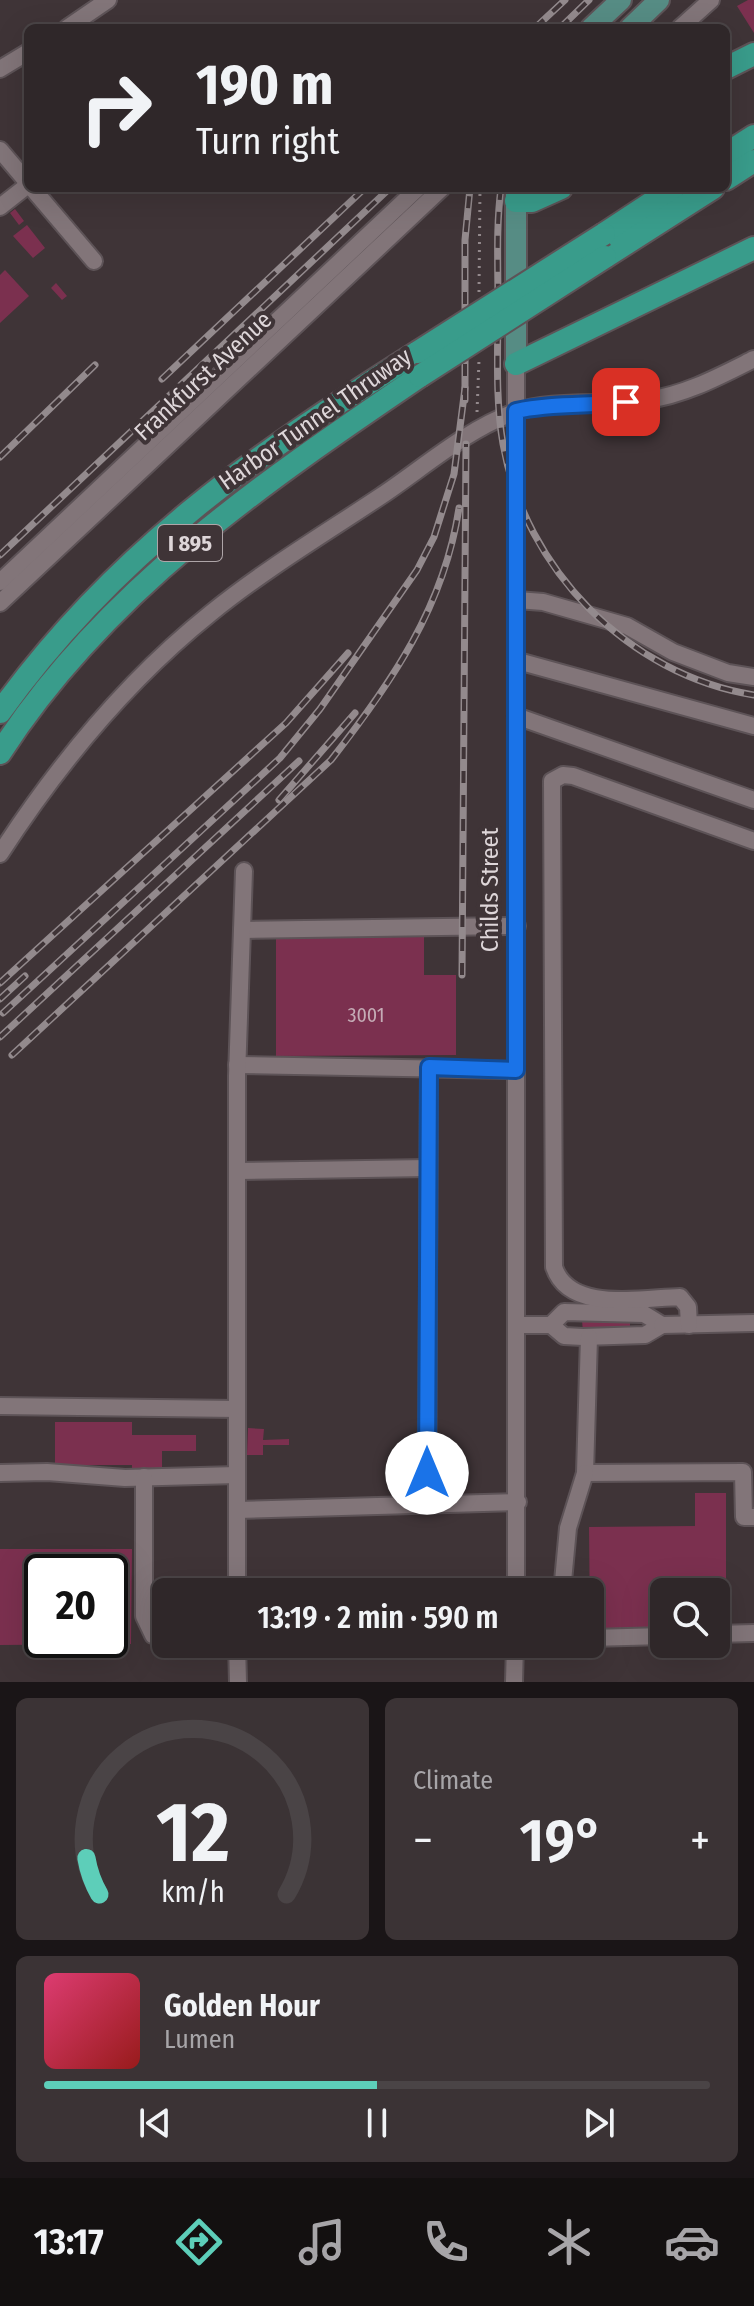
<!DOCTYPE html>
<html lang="en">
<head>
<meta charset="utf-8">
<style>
  :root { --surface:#2f2729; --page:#3b3335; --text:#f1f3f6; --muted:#a7a5a8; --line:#4a4446; --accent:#5dceb9 }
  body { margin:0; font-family:"Fira Sans Condensed",sans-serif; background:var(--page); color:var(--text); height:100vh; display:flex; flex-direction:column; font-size:30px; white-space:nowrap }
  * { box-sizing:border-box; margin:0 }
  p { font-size:26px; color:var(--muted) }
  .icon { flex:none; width:44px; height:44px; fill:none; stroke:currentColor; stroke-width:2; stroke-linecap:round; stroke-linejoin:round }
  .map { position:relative; height:1682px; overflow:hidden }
  .side { display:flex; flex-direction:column; gap:16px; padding:16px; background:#1a1517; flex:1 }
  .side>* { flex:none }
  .banner { position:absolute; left:24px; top:24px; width:706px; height:168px; border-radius:12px; box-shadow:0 8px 32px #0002,0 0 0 2px var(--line); background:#2f2729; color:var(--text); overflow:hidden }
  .buttons { position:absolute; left:650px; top:1578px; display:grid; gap:16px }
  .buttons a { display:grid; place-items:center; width:80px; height:80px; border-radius:12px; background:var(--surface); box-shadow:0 8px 32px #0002,0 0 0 2px var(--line); font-size:40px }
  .speed { position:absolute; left:24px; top:1554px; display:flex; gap:16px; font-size:40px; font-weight:700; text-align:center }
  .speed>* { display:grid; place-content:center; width:104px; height:104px; border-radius:50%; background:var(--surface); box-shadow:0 8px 32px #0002,0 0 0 2px var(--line); line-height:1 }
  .speed .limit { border:4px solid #111; border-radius:12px; background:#fff; color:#111 }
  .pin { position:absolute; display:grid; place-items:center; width:68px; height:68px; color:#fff; margin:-34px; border-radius:16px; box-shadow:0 4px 12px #0006 }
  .me { position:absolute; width:88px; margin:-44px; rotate:0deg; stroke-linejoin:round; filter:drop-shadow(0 0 6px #0008) }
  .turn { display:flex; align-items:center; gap:28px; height:168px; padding:0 40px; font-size:36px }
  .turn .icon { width:104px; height:104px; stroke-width:2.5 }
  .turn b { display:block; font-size:56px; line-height:68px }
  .big { font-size:60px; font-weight:600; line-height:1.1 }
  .side .widget { flex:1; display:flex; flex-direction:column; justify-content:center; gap:12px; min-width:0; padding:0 28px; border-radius:12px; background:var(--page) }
  .side .dial { align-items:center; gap:0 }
  .dial svg { height:208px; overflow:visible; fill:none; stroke:var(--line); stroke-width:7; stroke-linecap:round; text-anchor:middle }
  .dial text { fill:var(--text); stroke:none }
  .song { display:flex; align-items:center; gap:24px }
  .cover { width:96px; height:96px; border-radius:12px; background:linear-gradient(135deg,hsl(340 70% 55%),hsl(0 70% 35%)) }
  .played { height:8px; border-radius:4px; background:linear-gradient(90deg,var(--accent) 50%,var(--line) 50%) }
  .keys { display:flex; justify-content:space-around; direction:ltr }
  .heat { display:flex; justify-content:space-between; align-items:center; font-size:44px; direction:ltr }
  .side .tiles { flex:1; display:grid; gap:16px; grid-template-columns:1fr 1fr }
  .widget:last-child { grid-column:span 2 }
  .trip { position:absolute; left:152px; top:1578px; width:452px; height:80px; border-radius:12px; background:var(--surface); box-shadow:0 8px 32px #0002,0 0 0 2px var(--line); font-weight:600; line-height:80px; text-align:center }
  .tab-bar { display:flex; height:128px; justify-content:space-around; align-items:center; background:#131010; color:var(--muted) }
  .tab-bar .icon { width:56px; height:56px }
  .tab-bar .selected { color:var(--accent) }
  .tab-bar b { font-size:36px; color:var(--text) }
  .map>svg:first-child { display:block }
</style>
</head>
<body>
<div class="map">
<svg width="754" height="1682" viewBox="0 0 754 1682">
  <rect width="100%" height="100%" fill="#3f3437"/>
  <g fill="#7b304f" fill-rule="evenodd">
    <polygon points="748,0 754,0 754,33 737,6"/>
    <polygon points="15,209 24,221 19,225 10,213"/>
    <polygon points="27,225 45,248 33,258 13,236"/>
    <polygon points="5,270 29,296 0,323 0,275"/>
    <polygon points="56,283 67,296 62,300 51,288"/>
    <polygon points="424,937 424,975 456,975 456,1055 276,1056 276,938"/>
    <polygon points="630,1318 630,1331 583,1333 582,1320"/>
    <polygon points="55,1422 132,1422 132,1435 196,1435 196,1451 162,1451 162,1474 132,1473 132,1465 55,1465"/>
    <polygon points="248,1428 264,1429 263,1440 289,1439 289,1445 263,1445 263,1455 247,1455"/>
    <polygon points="695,1493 726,1493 726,1629 716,1629 716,1592 664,1592 664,1629 590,1629 589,1527 695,1526"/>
    <path d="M0,1549H132L131,1644L0,1645ZM42,1572H110V1640H42Z"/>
  </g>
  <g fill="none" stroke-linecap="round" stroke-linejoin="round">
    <g stroke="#5d5357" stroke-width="20">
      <g id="minor">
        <polyline points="67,28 108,0"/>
        <polyline points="680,28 711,0"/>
        <polyline points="0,69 28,52"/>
        <polyline points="0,150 28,183"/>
        <polyline points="32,188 94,261"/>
        <polyline points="0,207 28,185"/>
        <polyline points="0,582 418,188"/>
        <polyline points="517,600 543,602 627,626 673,652 728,673 754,677"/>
        <polyline points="0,603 442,188"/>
        <polyline points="518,661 754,726"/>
        <polyline points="516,716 754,800"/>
        <path d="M0,854C59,763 126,681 211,613C264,570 324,534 381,496C423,468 467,429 515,412C551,399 606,406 647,400C685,395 720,376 754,359"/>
        <polyline points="242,930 517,926"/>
        <polyline points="237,1065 516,1070"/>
        <polyline points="237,1171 428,1168"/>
        <polyline points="517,1325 551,1325 564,1336 583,1337 645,1335 662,1325 644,1314 564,1312 551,1325"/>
        <polyline points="662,1325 754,1323"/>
        <path d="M689,1325L688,1307L680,1297C641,1298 569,1313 554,1267L552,781L563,775L573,776L754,841"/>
        <polyline points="589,1337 585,1473 743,1472 744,1517 754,1517"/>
        <polyline points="0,1406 237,1409"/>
        <polyline points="0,1473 47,1472 125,1478 237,1475"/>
        <polyline points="144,1477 144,1616 153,1635 166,1635"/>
        <polyline points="427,1504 429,1067"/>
        <polyline points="237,1510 518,1502"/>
        <polyline points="237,1592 237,1076 244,871"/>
        <polyline points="516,1592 516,364"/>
        <polyline points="562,1592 568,1528 585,1473"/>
        <polyline points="716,1634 754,1633"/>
        <polyline points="590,1638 664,1636"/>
        <polyline points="237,1644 238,1682"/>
        <polyline points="514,1682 515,1644"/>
      </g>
    </g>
    <g stroke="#5d5357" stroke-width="24">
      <g id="major">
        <polyline points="591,28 621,0"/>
        <polyline points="630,28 659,0"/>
        <polyline points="516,188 516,364"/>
      </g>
    </g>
    <g stroke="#5d5357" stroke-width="26">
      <g id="highway">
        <polyline points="726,68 754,54"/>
        <polyline points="726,154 754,136"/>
        <polyline points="726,179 754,161"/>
        <polyline points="516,201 532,201 561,188"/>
        <polyline points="604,234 674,188"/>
        <polyline points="605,257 713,188"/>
        <polyline points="516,364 754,248"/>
        <path d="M0,712C114,553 256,454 418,352"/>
        <path d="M0,753C104,591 264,482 420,376"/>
      </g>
    </g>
    <g stroke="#93898c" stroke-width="3" stroke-dasharray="2 6" stroke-linecap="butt">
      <polyline points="479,292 480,188"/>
      <polyline points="477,412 479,360"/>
    </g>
    <use href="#minor" stroke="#827579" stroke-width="16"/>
    <use href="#major" stroke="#568c84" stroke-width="20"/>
    <use href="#highway" stroke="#399c8b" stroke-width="22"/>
    <g stroke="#938a8d" stroke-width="7">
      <g id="rail">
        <polyline points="535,28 565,0"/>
        <polyline points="560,28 589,0"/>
        <path d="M501,188C496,226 498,265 498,304C498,350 495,398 503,444C525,569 628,675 754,695"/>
        <polyline points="162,379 365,188"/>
        <polyline points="465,400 465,240 470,188"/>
        <polyline points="0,457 95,365"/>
        <polyline points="0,555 390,188"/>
        <polyline points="279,800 355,713"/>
        <polyline points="462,975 466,444"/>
        <polyline points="0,983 286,723 348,653"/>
        <polyline points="0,999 25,976"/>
        <polyline points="3,1013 280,758 320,709 417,570 434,537 454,474 465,388"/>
        <polyline points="0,1037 299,761"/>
        <path d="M12,1055L331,760C392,682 444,607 459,508"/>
      </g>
    </g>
    <use href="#rail" stroke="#3f3437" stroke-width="4" stroke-dasharray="12" stroke-linecap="butt"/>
    <g stroke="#5d5357" stroke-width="26" stroke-linecap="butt">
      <g id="highway-bridge">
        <polyline points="418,352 604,234"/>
        <polyline points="420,376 605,257"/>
      </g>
    </g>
    <use href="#highway-bridge" stroke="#399c8b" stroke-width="22"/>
  </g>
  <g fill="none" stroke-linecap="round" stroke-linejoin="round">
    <g stroke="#114b97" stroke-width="20">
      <path id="route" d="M427,1473L429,1067L516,1070V411C552,403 589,406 626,402"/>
    </g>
    <use href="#route" stroke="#1a73e8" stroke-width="14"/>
  </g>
  <g text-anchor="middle" stroke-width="8" stroke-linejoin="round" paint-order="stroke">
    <g font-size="20" fill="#c5acb6">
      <text x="366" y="1022">3001</text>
    </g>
    <rect fill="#3f3437" stroke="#aea5a8" stroke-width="2" x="158" y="525" width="64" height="36" rx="6"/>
    <g font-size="22" font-weight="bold" fill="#ded6d9">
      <text x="190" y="551">I 895</text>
    </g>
    <g font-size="24" fill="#ded6d9" stroke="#3f3437">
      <text transform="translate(203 376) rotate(-43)" y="8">Frankfurst Avenue</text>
      <text transform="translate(315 419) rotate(-35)" y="8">Harbor Tunnel Thruway</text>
      <text transform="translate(490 890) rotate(-90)" y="8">Childs Street</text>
    </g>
  </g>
</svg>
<div class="buttons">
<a><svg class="icon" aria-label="search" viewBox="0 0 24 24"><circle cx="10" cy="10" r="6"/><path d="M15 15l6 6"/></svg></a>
</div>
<div class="speed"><div class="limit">20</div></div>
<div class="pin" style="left:626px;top:402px;background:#d93025"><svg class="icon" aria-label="arrive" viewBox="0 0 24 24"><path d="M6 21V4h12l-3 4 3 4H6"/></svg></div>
<svg class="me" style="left:427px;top:1473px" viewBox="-20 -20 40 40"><circle r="19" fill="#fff"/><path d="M0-13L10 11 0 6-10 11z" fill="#1a73e8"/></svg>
<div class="trip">13:19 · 2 min · 590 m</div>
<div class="banner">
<div class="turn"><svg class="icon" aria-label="right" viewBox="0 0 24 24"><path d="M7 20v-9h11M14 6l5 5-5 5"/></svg><div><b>190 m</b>Turn right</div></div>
</div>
</div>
<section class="side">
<div class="tiles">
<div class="widget dial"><svg viewBox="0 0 100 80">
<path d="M14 69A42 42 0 1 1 86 69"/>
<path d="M14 69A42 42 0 0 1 9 55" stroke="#5dceb9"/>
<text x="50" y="56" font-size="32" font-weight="700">12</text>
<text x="50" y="72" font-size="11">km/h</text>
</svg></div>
<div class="widget"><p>Climate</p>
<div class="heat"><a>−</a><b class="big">19°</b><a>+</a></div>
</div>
<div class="widget">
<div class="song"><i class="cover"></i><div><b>Golden Hour</b><p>Lumen</p></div></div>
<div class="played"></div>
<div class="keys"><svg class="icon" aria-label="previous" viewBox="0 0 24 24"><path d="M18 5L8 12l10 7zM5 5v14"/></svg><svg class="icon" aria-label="pause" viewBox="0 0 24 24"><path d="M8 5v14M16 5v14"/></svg><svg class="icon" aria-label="next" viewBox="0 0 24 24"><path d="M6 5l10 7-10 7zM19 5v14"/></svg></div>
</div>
</div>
</section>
<nav class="tab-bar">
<b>13:17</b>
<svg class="icon selected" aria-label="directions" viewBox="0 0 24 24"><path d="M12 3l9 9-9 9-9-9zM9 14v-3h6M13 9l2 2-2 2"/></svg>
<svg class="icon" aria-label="music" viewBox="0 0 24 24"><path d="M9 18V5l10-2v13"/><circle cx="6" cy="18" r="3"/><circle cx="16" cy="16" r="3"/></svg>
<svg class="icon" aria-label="phone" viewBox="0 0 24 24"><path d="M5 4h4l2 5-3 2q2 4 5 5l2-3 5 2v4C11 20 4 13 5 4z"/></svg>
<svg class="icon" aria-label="climate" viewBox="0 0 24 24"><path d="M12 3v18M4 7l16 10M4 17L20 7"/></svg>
<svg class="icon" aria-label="car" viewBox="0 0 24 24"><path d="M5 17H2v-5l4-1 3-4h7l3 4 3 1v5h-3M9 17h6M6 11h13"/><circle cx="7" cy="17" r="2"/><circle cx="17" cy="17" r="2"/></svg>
</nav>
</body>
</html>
